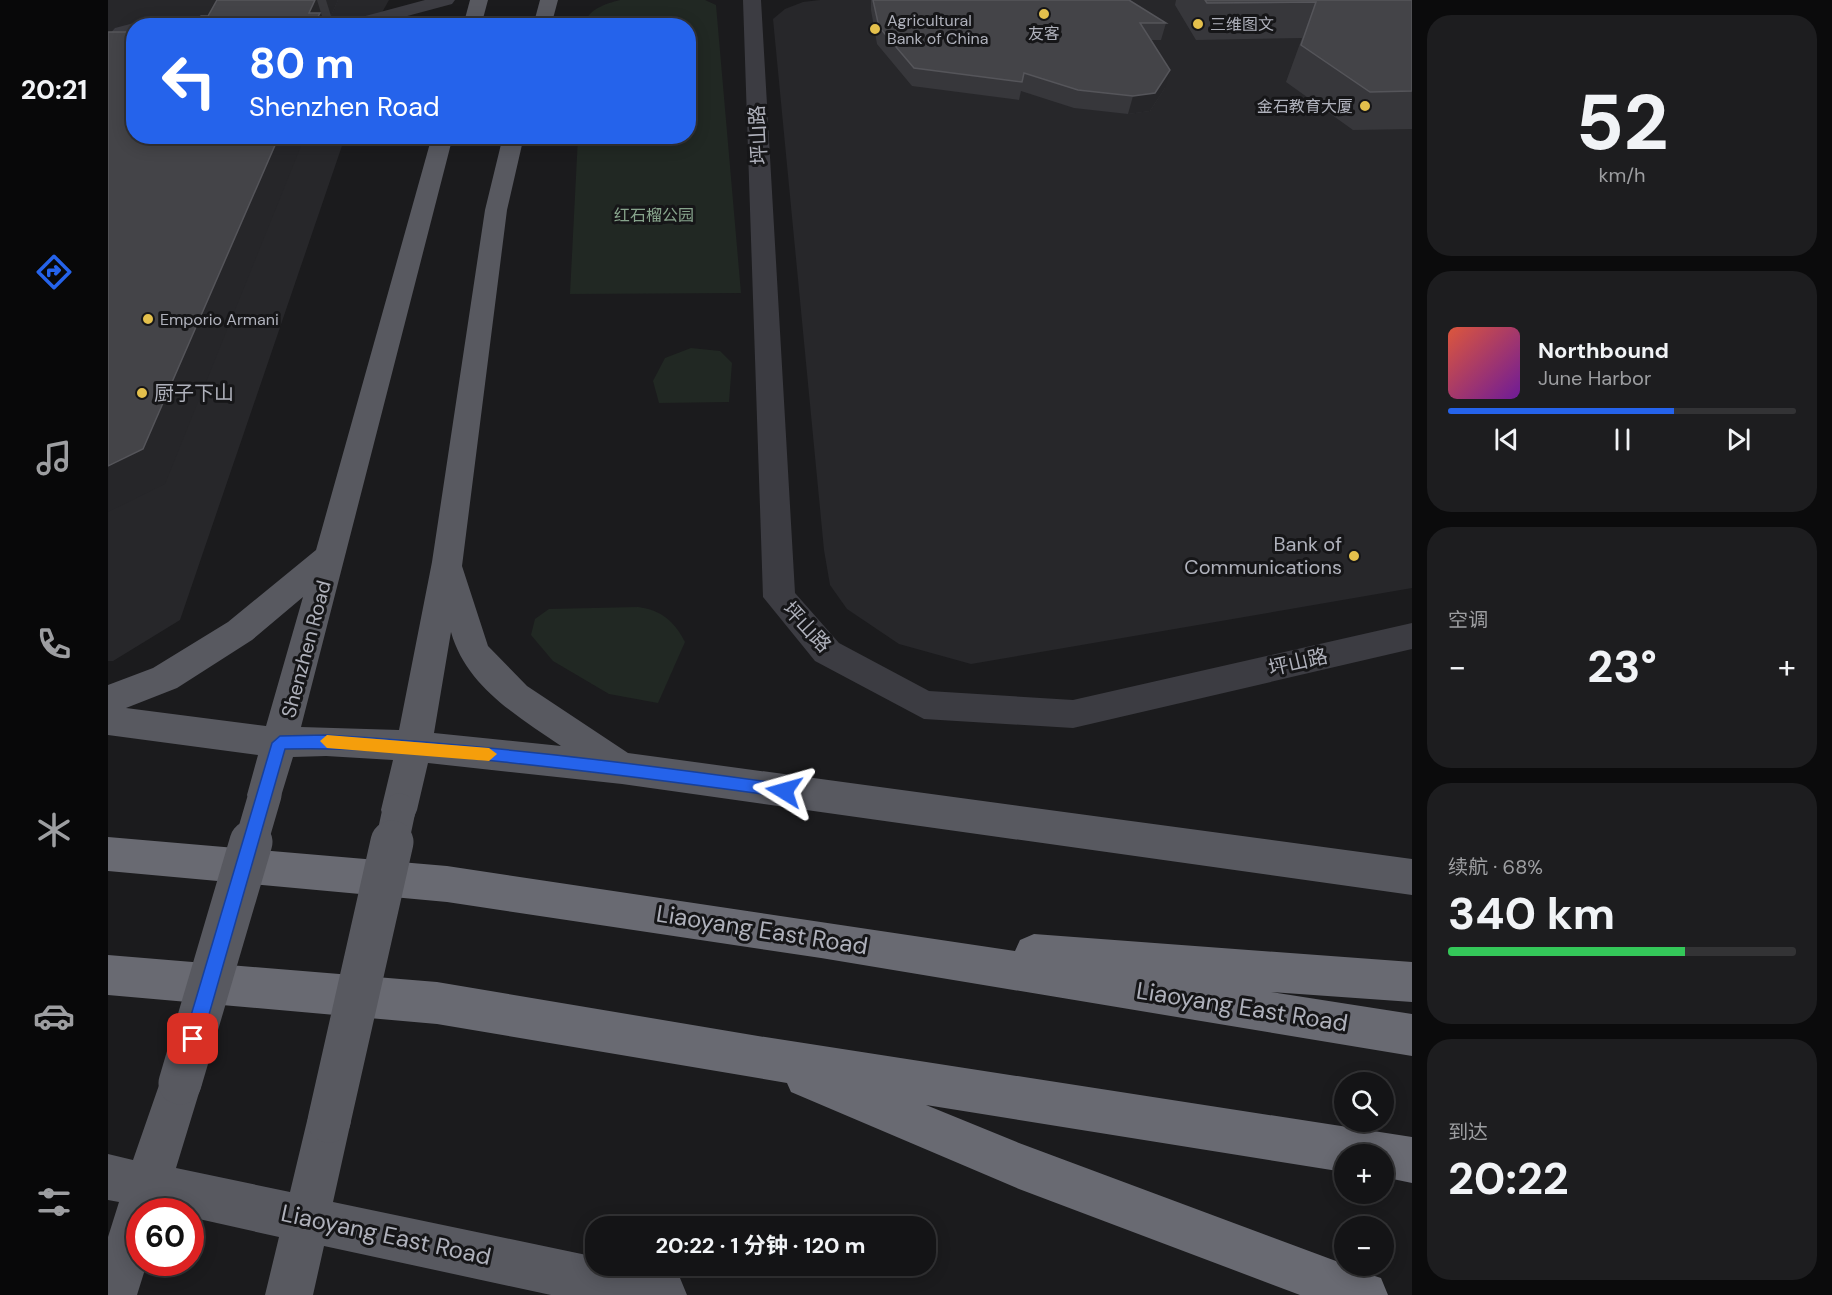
<!DOCTYPE html>
<html lang="zh">
<head>
<meta charset="utf-8">
<style>
  :root { --surface:#141416; --page:#1d1d1f; --text:#f1f3f6; --muted:#9d9ea1; --line:#333335; --accent:#2563eb }
  body { margin:0; font-family:"DM Sans","Noto Sans SC",sans-serif; background:var(--page); color:var(--text); height:100vh; display:flex; flex-direction:column; font-size:22px; white-space:nowrap }
  * { box-sizing:border-box; margin:0 }
  p { font-size:20px; color:var(--muted) }
  .icon { flex:none; width:33px; height:33px; fill:none; stroke:currentColor; stroke-width:2; stroke-linecap:round; stroke-linejoin:round }
  .map { position:relative; flex:1; overflow:hidden }
  .panel { display:flex; flex-direction:column; gap:15px; padding:15px; background:#0b0b0c; width:420px }
  .panel>* { flex:none }
  .banner { position:absolute; left:18px; top:18px; width:570px; height:126px; border-radius:24px; box-shadow:0 3px 15px #0003,0 0 0 2px var(--line); background:#2563eb; color:#fff; overflow:hidden }
  .controls { position:absolute; left:1226px; top:1072px; display:grid; gap:12px }
  .controls a { display:grid; place-items:center; width:60px; height:60px; border-radius:50%; background:var(--surface); box-shadow:0 3px 15px #0003,0 0 0 2px var(--line); font-size:30px }
  .speed { position:absolute; left:18px; top:1198px; display:flex; gap:12px; font-size:30px; font-weight:700; text-align:center }
  .speed>* { display:grid; place-content:center; width:78px; height:78px; border-radius:50%; background:var(--surface); box-shadow:0 3px 15px #0003,0 0 0 2px var(--line); line-height:1 }
  .speed .limit { border:9px solid #d22; background:#fff; color:#111 }
  .pin { position:absolute; display:grid; place-items:center; width:51px; height:51px; color:#fff; margin:-26px; border-radius:12px; box-shadow:0 3px 9px #0006 }
  .me { position:absolute; width:66px; margin:-33px; rotate:278deg; stroke-linejoin:round; filter:drop-shadow(0 0 4px #0008) }
  .turn { display:flex; align-items:center; gap:21px; height:126px; padding:0 24px; font-size:27px }
  .turn .icon { width:78px; height:78px; stroke-width:2.5 }
  .turn b { display:block; font-size:42px; line-height:51px }
  .big { font-size:45px; font-weight:700; line-height:1.1 }
  .panel .widget { flex:1; display:flex; flex-direction:column; justify-content:center; gap:9px; min-width:0; padding:0 21px; border-radius:24px; background:var(--page) }
  .panel .dial { align-items:center; gap:0 }
  .dial b { font-size:78px; line-height:1 }
  .song { display:flex; align-items:center; gap:18px }
  .cover { width:72px; height:72px; border-radius:9px; background:linear-gradient(135deg,hsl(10 70% 55%),hsl(280 70% 35%)) }
  .played { height:6px; border-radius:3px; background:linear-gradient(90deg,var(--accent) 65%,var(--line) 65%) }
  .keys { display:flex; justify-content:space-around; direction:ltr }
  .heat { display:flex; justify-content:space-between; align-items:center; font-size:33px; direction:ltr }
  .charge { height:9px; border-radius:4px; background:linear-gradient(90deg,#34c759 68%,var(--line) 0) }
  .trip { position:absolute; left:477px; top:1216px; width:351px; height:60px; border-radius:24px; background:var(--surface); box-shadow:0 3px 15px #0003,0 0 0 2px var(--line); font-weight:700; line-height:60px; text-align:center }
  main { display:flex; flex:1; min-height:0 }
  .tabs { display:flex; flex-direction:column; width:108px; justify-content:space-around; align-items:center; background:#080809; color:var(--muted) }
  .tabs .icon { width:42px; height:42px }
  .tabs .selected { color:var(--accent) }
  .tabs b { font-size:27px; color:var(--text) }
  .map>svg:first-child { display:block }
</style>
</head>
<body>
<main>
<nav class="tabs">
<b>20:21</b>
<svg class="icon selected" aria-label="directions" viewBox="0 0 24 24"><path d="M12 3l9 9-9 9-9-9zM9 14v-3h6M13 9l2 2-2 2"/></svg>
<svg class="icon" aria-label="music" viewBox="0 0 24 24"><path d="M9 18V5l10-2v13"/><circle cx="6" cy="18" r="3"/><circle cx="16" cy="16" r="3"/></svg>
<svg class="icon" aria-label="phone" viewBox="0 0 24 24"><path d="M5 4h4l2 5-3 2q2 4 5 5l2-3 5 2v4C11 20 4 13 5 4z"/></svg>
<svg class="icon" aria-label="climate" viewBox="0 0 24 24"><path d="M12 3v18M4 7l16 10M4 17L20 7"/></svg>
<svg class="icon" aria-label="car" viewBox="0 0 24 24"><path d="M5 17H2v-5l4-1 3-4h7l3 4 3 1v5h-3M9 17h6M6 11h13"/><circle cx="7" cy="17" r="2"/><circle cx="17" cy="17" r="2"/></svg>
<svg class="icon" aria-label="filters" viewBox="0 0 24 24"><path d="M4 7h16M4 17h16"/><circle cx="9" cy="7" r="2"/><circle cx="15" cy="17" r="2"/></svg>
</nav>
<div class="map">
<svg width="1304" height="1295" viewBox="0 0 1304 1295">
  <rect width="100%" height="100%" fill="#1b1b1d"/>
  <g fill="#27272a">
    <polygon points="0,0 281,0 267,25 26,26 26,136 237,137 72,620 5,661 0,661"/>
    <polygon points="712,0 1304,0 1304,588 863,664 791,644 739,609 722,585 716,550 665,19 677,9 695,2"/>
  </g>
  <g fill="#212823">
    <path d="M512,0H597L608,5L633,293L462,294L470,137L580,136V26L476,25C480,9 497,4 512,0Z"/>
    <polygon points="583,348 612,351 624,363 621,402 551,403 545,381 557,358"/>
    <path d="M530,607C553,610 566,621 577,642L550,703L501,694L445,661L423,635L427,619L441,609Z"/>
  </g>
  <g fill="none" stroke-linecap="round" stroke-linejoin="round">
    <g fill="#3c3c42" fill-rule="evenodd">
      <polygon points="317,0 347,0 344,4 262,26 113,26 122,20 250,18"/>
      <polygon points="635,0 653,0 687,593 731,643 821,691 965,700 1304,623 1304,649 965,728 816,719 707,661 655,597"/>
      <path d="M26,23L33,26H26V35C14,37 12,51 0,54V36L7,28Z"/>
    </g>
    <g fill="#585960" fill-rule="evenodd">
      <polygon points="362,0 380,0 373,26 355,26"/>
      <polygon points="432,0 450,0 443,26 425,26"/>
      <path d="M324,136H345L193,727L291,730L324,562L377,210L395,136H416L399,210L354,566L380,646L419,686L520,753L1304,859V895L514,784L320,763L309,810L304,822L291,826L278,822L273,810L285,760L218,756L185,757L170,806L157,811L144,806L139,795L150,755L0,735V685L45,668L120,622L208,550ZM195,597L158,726L18,708L69,688L144,640ZM343,632C358,686 409,716 453,746L326,733Z"/>
      <path d="M72,1061L87,1068L94,1083L68,1168L182,1192L199,1121L205,1105L221,1099L237,1105L243,1121L225,1202L488,1257V1266C518,1266 544,1266 572,1278L579,1295H443L216,1246L205,1295H157L171,1237L82,1217V1212H32V1263H39L29,1295H0V1237L11,1202L0,1200V1154L25,1160L57,1068Z"/>
    </g>
    <g fill="#696a72" fill-rule="evenodd">
      <polygon points="0,837 339,866 907,951 912,940 926,934 1304,962 1304,1002 1163,992 1304,1014 1304,1056 713,958 339,902 0,871"/>
      <polygon points="0,955 329,982 650,1036 1304,1137 1304,1183 1275,1177 1275,1155 1236,1155 1236,1172 818,1105 911,1143 1236,1264 1236,1266 1273,1278 1280,1295 1192,1295 911,1189 683,1092 679,1083 329,1024 0,995"/>
    </g>
    <g stroke="#585960" stroke-width="33">
      <polyline points="143,843 157,795"/>
      <polyline points="284,843 291,810"/>
    </g>
    <g stroke="#585960" stroke-width="43">
      <polyline points="72,1083 143,842"/>
      <polyline points="221,1121 284,842"/>
    </g>
  </g>
  <g fill="#37373b">
    <polygon points="109,0 230,0 223,16 214,16 217,26 87,26 100,16"/>
    <polygon points="763,0 1021,0 1058,23 1053,40 1043,40 1057,88 1042,111 1020,114 966,108 913,91 911,100 804,86 769,44 763,10"/>
    <polygon points="1068,0 1304,0 1304,129 1245,130 1178,82 1194,38 1088,40 1067,5"/>
  </g>
  <g fill="#262629">
    <polygon points="207,0 209,0 217,26 205,26 201,13"/>
    <polygon points="218,0 230,0 223,16"/>
    <polygon points="1062,70 1057,88 1042,111 1020,114 1025,96"/>
    <polygon points="171,136 197,136 57,484 0,512 0,466"/>
  </g>
  <g fill="#444448" stroke="#55555a" stroke-width="1.5">
    <polygon points="109,0 207,0 201,13 212,13 205,26 87,26 93,16 100,16"/>
    <polygon points="765,0 1021,0 1058,23 1032,23 1062,70 1047,93 1025,96 970,90 916,73 914,82 806,68 771,27"/>
    <polygon points="1097,0 1304,0 1304,91 1262,92 1193,45 1208,2 1099,3"/>
    <polygon points="0,32 26,32 26,136 171,136 35,449 0,466"/>
  </g>
  <path fill="#2563eb" stroke="#184099" stroke-width="1.5" d="M218,735C372,744 524,763 676,784L684,791L676,797C583,784 489,772 396,762C323,754 250,747 177,749L94,1039L91,1045L85,1047L79,1045L76,1039L164,743L172,736Z"/>
  <polygon fill="#f59e0b" points="219,735 381,748 389,754 381,761 219,748 212,741"/>
  <g fill="#e4c04c" stroke="#161618" stroke-width="2">
    <circle cx="936" cy="14" r="6"/>
    <circle cx="1090" cy="24" r="6"/>
    <circle cx="767" cy="29" r="6"/>
    <circle cx="1257" cy="106" r="6"/>
    <circle cx="40" cy="319" r="6"/>
    <circle cx="34" cy="393" r="6"/>
    <circle cx="1246" cy="556" r="6"/>
  </g>
  <g text-anchor="middle" stroke-width="6" stroke-linejoin="round" paint-order="stroke">
    <g font-size="16" fill="#afb1bb" stroke="#161618" text-anchor="start">
      <text x="779" y="26">Agricultural<tspan x="779" dy="18">Bank of China</tspan></text>
      <text x="1102" y="30">三维图文</text>
      <text x="936" y="39" text-anchor="middle">友客</text>
      <text x="1245" y="112" text-anchor="end">金石教育大厦</text>
      <text x="52" y="325">Emporio Armani</text>
    </g>
    <g font-size="16" fill="#87a48c" stroke="#161618">
      <text x="546" y="221">红石榴公园</text>
    </g>
    <g font-size="20" fill="#afb1bb" stroke="#161618">
      <text transform="translate(650 135) rotate(-93)" y="7">坪山路</text>
      <text transform="translate(699 627) rotate(47)" y="7">坪山路</text>
      <text transform="translate(198 649) rotate(-75)" y="7">Shenzhen Road</text>
      <text transform="translate(1190 662) rotate(-13)" y="7">坪山路</text>
    </g>
    <g font-size="20" fill="#afb1bb" stroke="#161618" text-anchor="start">
      <text x="46" y="400">厨子下山</text>
      <text x="1234" y="551" text-anchor="end">Bank of<tspan x="1234" dy="23">Communications</tspan></text>
    </g>
    <g font-size="24" fill="#afb1bb" stroke="#161618">
      <text transform="translate(654 930) rotate(9)" y="8">Liaoyang East Road</text>
      <text transform="translate(1134 1007) rotate(9)" y="8">Liaoyang East Road</text>
      <text transform="translate(278 1235) rotate(12)" y="8">Liaoyang East Road</text>
    </g>
  </g>
</svg>
<div class="controls">
<a><svg class="icon" aria-label="search" viewBox="0 0 24 24"><circle cx="10" cy="10" r="6"/><path d="M15 15l6 6"/></svg></a>
<a>+</a>
<a>−</a>
</div>
<div class="speed"><div class="limit">60</div></div>
<div class="pin" style="left:85px;top:1039px;background:#d93025"><svg class="icon" aria-label="arrive" viewBox="0 0 24 24"><path d="M6 21V4h12l-3 4 3 4H6"/></svg></div>
<svg class="me" style="left:676px;top:791px" viewBox="-20 -20 40 40"><path d="M0-17L14 15 0 8-14 15z" fill="#2563eb" stroke="#fff" stroke-width="4"/></svg>
<div class="trip">20:22 · 1 分钟 · 120 m</div>
<div class="banner">
<div class="turn"><svg class="icon" aria-label="left" viewBox="0 0 24 24"><path d="M17 20v-9H6M10 6l-5 5 5 5"/></svg><div><b>80 m</b>Shenzhen Road</div></div>
</div>
</div>
<section class="panel">
<div class="widget dial"><b>52</b><p>km/h</p></div>
<div class="widget">
<div class="song"><i class="cover"></i><div><b>Northbound</b><p>June Harbor</p></div></div>
<div class="played"></div>
<div class="keys"><svg class="icon" aria-label="previous" viewBox="0 0 24 24"><path d="M18 5L8 12l10 7zM5 5v14"/></svg><svg class="icon" aria-label="pause" viewBox="0 0 24 24"><path d="M8 5v14M16 5v14"/></svg><svg class="icon" aria-label="next" viewBox="0 0 24 24"><path d="M6 5l10 7-10 7zM19 5v14"/></svg></div>
</div>
<div class="widget"><p>空调</p>
<div class="heat"><a>−</a><b class="big">23°</b><a>+</a></div>
</div>
<div class="widget"><p>续航 · 68%</p><b class="big">340 km</b><div class="charge"></div></div>
<div class="widget"><p>到达</p><b class="big">20:22</b></div>
</section>
</main>
</body>
</html>
